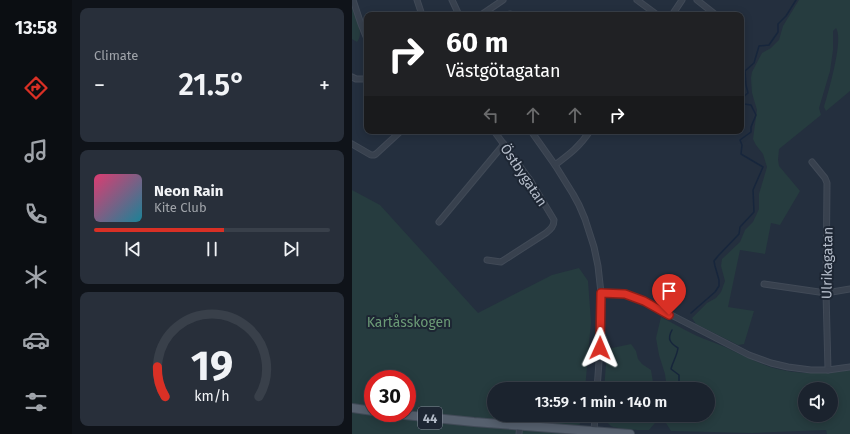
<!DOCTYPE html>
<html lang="en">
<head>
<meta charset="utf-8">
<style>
  :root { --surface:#1b232e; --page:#282f3a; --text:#f1f3f6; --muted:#a0a4aa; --line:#39404a; --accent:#d93025 }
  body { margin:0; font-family:"Fira Sans",sans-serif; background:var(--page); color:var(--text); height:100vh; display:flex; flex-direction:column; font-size:15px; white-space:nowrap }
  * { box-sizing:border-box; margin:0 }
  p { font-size:13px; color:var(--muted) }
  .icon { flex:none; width:22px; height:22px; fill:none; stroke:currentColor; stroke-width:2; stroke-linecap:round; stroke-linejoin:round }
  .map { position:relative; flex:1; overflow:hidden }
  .side { display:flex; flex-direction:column; gap:8px; padding:8px; background:#0f1319; width:280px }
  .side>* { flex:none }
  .top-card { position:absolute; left:12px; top:12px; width:380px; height:122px; border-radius:8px; box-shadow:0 2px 10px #0003,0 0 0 1px var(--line); background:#202124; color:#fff; overflow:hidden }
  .fabs { position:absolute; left:446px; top:382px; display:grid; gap:8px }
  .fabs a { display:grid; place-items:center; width:40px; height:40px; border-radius:50%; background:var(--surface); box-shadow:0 2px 10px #0003,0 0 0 1px var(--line); font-size:20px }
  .speed { position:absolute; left:12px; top:370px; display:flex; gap:8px; font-size:20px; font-weight:700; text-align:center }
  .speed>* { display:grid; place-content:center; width:52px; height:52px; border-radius:50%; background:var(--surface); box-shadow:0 2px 10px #0003,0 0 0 1px var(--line); line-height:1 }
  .speed .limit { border:6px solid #d22; background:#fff; color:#111 }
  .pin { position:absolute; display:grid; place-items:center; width:34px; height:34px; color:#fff; margin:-41px -17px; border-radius:50% 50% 50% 0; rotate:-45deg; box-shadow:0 0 4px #0007 }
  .pin .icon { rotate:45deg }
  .me { position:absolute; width:44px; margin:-22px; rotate:1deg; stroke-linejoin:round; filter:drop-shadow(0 0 3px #0008) }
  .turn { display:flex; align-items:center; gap:14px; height:84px; padding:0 16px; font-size:18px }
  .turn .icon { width:52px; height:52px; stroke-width:2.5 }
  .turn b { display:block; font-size:28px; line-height:34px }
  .lanes { display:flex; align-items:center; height:38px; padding:0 16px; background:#0003; justify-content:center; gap:20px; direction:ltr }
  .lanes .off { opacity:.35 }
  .big { font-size:30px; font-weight:600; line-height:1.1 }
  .side .tile { flex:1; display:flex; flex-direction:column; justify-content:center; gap:6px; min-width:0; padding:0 14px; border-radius:8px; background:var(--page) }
  .side .dial { align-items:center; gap:0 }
  .dial svg { height:104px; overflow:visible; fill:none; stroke:var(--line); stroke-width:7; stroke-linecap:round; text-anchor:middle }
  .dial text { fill:var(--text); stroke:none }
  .song { display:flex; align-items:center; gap:12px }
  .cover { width:48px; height:48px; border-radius:6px; background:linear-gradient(135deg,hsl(340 70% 55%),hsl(190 70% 35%)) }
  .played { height:4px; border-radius:2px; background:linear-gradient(90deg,var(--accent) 55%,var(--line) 55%) }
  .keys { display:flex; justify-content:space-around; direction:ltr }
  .heat { display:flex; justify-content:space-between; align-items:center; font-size:22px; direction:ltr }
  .trip { position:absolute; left:135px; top:382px; width:228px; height:40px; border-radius:20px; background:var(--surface); box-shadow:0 2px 10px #0003,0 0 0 1px var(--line); font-weight:600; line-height:40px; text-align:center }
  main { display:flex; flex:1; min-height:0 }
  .tab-bar { display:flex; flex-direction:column; width:72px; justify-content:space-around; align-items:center; background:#0b0e12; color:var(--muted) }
  .tab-bar .icon { width:28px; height:28px }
  .tab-bar .on { color:var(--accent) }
  .tab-bar b { font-size:18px; color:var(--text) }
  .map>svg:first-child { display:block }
</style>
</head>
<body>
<main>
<nav class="tab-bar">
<b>13:58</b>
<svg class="icon on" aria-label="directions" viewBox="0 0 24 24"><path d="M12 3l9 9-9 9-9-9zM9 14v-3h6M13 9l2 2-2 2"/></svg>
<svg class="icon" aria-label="music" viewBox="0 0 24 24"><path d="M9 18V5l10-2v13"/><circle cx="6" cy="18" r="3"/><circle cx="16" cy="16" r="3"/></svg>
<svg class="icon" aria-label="phone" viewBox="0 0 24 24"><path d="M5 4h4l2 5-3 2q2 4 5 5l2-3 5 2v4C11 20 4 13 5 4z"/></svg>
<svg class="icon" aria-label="climate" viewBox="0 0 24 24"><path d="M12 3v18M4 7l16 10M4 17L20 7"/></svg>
<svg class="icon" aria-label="car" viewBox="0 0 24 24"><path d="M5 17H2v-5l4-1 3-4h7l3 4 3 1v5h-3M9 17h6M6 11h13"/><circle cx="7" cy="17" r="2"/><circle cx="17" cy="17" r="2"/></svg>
<svg class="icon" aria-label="filters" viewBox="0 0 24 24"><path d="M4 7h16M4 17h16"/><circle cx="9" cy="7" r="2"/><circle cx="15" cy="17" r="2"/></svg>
</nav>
<section class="side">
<div class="tile"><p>Climate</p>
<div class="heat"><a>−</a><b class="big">21.5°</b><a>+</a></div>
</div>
<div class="tile">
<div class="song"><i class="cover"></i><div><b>Neon Rain</b><p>Kite Club</p></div></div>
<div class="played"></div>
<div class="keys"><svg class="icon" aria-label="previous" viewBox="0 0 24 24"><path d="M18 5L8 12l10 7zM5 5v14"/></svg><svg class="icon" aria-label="pause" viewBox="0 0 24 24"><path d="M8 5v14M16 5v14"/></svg><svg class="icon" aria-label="next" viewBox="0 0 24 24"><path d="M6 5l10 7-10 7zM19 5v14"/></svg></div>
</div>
<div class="tile dial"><svg viewBox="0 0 100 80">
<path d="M14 69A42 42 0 1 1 86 69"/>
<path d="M14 69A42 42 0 0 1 8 46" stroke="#d93025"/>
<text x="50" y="56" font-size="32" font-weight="700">19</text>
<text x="50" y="72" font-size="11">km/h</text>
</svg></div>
</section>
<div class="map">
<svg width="498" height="434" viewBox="0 0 498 434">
  <rect width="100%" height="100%" fill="#242f3e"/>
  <g fill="#263c3f" fill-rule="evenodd">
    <path d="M447,0H498V91L474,111L472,107C476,93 492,39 484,28L481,31V50L478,71L467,108L469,115L427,149L426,160L427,166L448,191L428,225L419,223L413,254L388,250L376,307L402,311L392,344L386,345L344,324L340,318L355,303L364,298L369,292L373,281L369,266L370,259L388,242L393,230L401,222L407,209V194L415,167L411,154L404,145L401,139L405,110L400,93L399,78L400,72L410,53L419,48L427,40L431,26Z"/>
    <path d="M0,7C3,18 13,33 5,42L0,39Z"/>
    <path d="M0,190L28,205L126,313L200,275L227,268L236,281L239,322L233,389H142V415H231L224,434H0ZM21,379H55V413H21Z"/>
    <path d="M309,317C321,323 332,330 345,336C354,340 364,343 373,347C388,354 403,362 418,367C444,375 472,374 498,370V434H475L474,430L400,433L319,431L314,423V415H356V389H315L313,374L307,355L304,338ZM453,389H479V415H453Z"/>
    <polygon points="279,344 284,351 286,359 290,364 299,370 302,389 252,389 255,352 260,348"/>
    <path d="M252,415H304L303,423L297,430C288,430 266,430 259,426C255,423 253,419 252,415Z"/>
  </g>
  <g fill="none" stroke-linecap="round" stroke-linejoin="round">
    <g stroke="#17263c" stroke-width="1.5">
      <polyline points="339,313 363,292 367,286 367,280 363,266 362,261 366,256 387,234 388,227 402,212 401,190 411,167 389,154 390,145 388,140 399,132 399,127 404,115 399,105 392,104 391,97 396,93 394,85 393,71 402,63 407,46 417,45 426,32 426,24 434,16 444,0"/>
      <path d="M320,330C315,339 318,343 326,348C325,356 321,361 319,369L327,375V381L330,389"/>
    </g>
    <g stroke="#414a57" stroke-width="7">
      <g id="street">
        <polyline points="1,0 9,24 15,39"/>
        <polyline points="65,0 70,15"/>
        <polyline points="100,0 107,15"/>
        <polyline points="285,0 304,14"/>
        <polyline points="345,0 364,15"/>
        <polyline points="158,14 158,15"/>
        <polyline points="129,15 151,0"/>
        <polyline points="320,15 330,0"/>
        <polyline points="0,77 4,79 15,79"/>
        <polyline points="179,131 203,165 221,194 227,205 233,219 242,247 246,266 249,293 248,348 245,389"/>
        <polyline points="0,144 19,155 22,155 24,154 49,131"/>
        <polyline points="460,162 473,178 475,183 474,293 476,370"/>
        <path d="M203,165C219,153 227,147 238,131"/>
        <polyline points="87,222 152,144"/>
        <path d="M135,260L149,262L194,233C199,229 202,226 202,220L178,180L142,131"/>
        <polyline points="412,284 474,293 498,289"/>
        <polyline points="249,293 264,293 273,294 292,301 397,355 419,363 436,367 459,370 476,370 498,367"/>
        <polyline points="242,432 243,415"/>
        <polyline points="167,434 168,425"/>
      </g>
    </g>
    <g stroke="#414a57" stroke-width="10">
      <g id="primary">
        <polyline points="0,408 21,411"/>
        <polyline points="33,413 122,422 278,434"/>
      </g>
    </g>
    <use href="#street" stroke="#38414e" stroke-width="5"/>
    <use href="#primary" stroke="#56606e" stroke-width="8"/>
  </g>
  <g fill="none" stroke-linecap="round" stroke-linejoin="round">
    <g stroke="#8d1f18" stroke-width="10">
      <polyline id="route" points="248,348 249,293 273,294 292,301 317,315"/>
    </g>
    <use href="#route" stroke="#d93025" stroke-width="7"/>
  </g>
  <g text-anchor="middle" stroke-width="4" stroke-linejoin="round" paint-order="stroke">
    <rect fill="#1d2633" stroke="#878f9c" stroke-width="1" x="66" y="407" width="24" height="22" rx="3"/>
    <g font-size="13" font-weight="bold" fill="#b4bcc9">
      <text x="78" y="423">44</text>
    </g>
    <g font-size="14" fill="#b4bcc9" stroke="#1d2633">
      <text transform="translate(172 175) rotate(56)" y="5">Östbygatan</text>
      <text transform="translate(475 263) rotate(-89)" y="5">Ulrikagatan</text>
    </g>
    <g font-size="14" fill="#6b9a76" stroke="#1d2633">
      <text x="57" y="327">Kartåsskogen</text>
    </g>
  </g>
</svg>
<div class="fabs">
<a><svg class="icon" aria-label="sound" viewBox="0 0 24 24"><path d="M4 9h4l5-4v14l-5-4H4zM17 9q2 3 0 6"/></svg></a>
</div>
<div class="speed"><div class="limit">30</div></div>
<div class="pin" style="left:317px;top:315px;background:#d93025"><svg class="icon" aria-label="arrive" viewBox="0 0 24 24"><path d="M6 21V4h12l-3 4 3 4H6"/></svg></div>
<svg class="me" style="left:248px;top:348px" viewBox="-20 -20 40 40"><path d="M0-17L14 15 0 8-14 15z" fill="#d93025" stroke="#fff" stroke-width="4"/></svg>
<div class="trip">13:59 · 1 min · 140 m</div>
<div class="top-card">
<div class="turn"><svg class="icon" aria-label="right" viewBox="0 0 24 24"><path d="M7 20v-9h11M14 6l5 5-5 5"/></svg><div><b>60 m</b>Västgötagatan</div></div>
<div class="lanes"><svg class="icon off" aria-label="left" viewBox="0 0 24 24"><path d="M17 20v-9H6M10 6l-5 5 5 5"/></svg><svg class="icon off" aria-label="ahead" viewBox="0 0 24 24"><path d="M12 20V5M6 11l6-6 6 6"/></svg><svg class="icon off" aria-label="ahead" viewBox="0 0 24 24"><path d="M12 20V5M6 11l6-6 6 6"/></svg><svg class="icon" aria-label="right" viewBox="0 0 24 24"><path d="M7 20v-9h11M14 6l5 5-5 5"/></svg></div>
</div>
</div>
</main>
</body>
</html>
